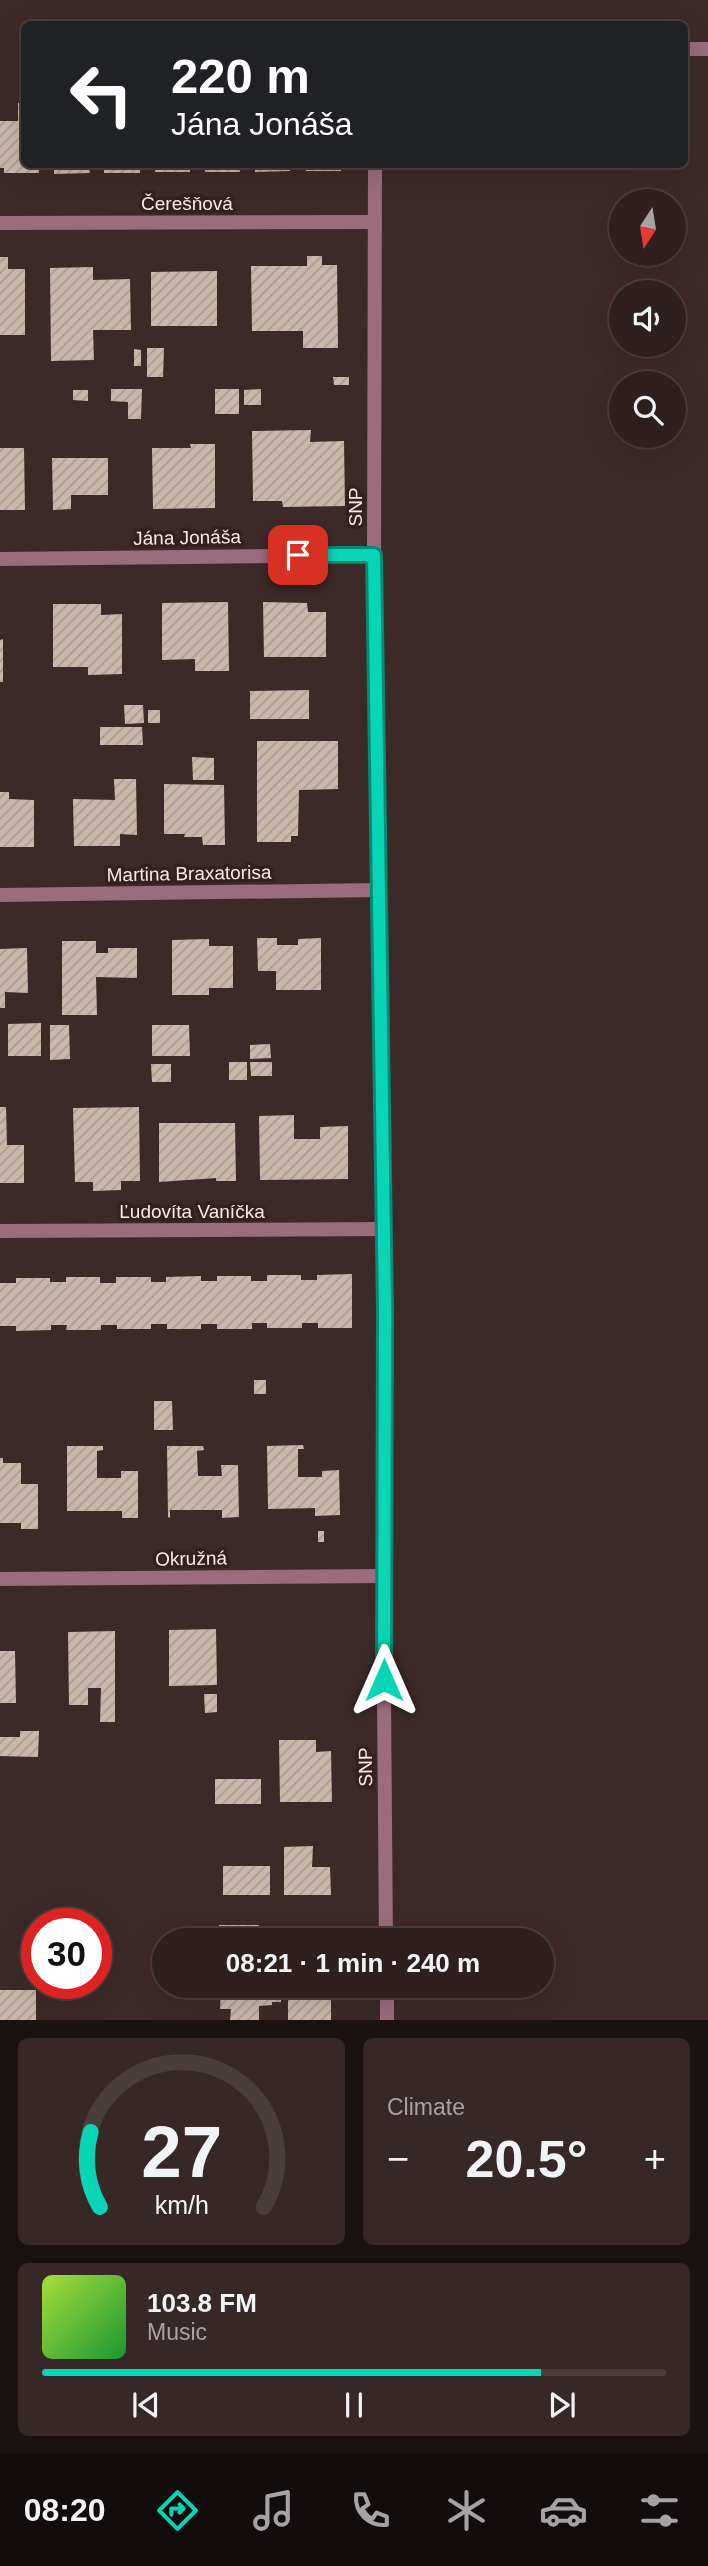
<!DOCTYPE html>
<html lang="en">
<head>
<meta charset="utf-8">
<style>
  :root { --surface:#2e201e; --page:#362827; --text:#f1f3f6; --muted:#a7a3a4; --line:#493e3c; --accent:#07d5b6 }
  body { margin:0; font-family:Helvetica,sans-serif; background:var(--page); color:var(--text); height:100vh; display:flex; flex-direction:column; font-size:26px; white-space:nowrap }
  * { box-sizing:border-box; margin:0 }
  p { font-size:23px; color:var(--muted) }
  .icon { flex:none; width:38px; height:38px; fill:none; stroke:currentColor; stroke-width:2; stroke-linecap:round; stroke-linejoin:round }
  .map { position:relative; height:2020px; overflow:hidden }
  .sheet { display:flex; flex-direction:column; gap:18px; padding:18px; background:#191210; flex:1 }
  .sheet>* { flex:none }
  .hud { position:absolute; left:21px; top:21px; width:667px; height:147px; border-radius:10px; box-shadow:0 7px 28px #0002,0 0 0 2px var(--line); background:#202124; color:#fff; overflow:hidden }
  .needle { width:46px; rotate:192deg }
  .controls { position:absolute; left:609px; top:189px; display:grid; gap:14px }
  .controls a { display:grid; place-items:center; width:77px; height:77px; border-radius:50%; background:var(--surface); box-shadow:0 7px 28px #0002,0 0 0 2px var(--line); font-size:35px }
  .speed { position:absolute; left:21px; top:1908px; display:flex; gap:14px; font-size:35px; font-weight:700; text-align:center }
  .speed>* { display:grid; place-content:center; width:91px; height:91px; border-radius:50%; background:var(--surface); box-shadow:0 7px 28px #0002,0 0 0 2px var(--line); line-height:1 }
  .speed .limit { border:10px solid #d22; background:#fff; color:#111 }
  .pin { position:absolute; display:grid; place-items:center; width:60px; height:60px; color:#fff; margin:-30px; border-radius:14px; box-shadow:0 4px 10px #0006 }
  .me { position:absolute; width:77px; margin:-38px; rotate:0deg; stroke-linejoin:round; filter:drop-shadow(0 0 5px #0008) }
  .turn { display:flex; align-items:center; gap:24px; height:147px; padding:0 35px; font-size:32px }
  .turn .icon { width:91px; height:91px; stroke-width:2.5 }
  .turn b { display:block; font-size:49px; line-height:60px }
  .big { font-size:52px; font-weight:700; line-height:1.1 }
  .sheet .card { flex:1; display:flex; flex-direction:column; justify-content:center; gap:10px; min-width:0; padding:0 24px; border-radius:10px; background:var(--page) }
  .sheet .dial { align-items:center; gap:0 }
  .dial svg { height:182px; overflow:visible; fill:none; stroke:var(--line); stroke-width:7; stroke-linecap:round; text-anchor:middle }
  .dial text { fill:var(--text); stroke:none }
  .song { display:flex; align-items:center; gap:21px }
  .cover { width:84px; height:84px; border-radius:10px; background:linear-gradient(135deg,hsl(80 70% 55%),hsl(130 70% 35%)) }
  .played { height:7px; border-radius:4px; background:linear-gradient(90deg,var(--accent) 80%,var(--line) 80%) }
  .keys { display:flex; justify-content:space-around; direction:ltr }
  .heat { display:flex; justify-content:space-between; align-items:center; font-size:38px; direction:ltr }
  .sheet .tiles { flex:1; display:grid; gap:18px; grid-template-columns:1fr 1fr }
  .card:last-child { grid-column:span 2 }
  .trip { position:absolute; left:152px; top:1928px; width:402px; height:70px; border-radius:35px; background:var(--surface); box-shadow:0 7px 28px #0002,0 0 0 2px var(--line); font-weight:700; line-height:70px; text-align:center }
  .tabs { display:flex; height:112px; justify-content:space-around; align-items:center; background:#120d0c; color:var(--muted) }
  .tabs .icon { width:49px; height:49px }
  .tabs .active { color:var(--accent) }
  .tabs b { font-size:32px; color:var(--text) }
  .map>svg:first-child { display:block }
</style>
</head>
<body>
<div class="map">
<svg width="708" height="2020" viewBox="0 0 708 2020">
  <defs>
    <pattern id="building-hatch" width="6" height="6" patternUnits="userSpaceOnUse" patternTransform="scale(1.75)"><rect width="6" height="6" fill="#cbb7aa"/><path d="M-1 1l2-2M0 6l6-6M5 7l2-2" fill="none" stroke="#ab9b91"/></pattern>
  </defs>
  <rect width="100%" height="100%" fill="#3d2a28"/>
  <g fill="url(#building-hatch)">
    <polygon points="18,103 24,103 24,164 240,164 240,172 205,172 205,167 190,168 190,172 155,172 155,167 140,168 140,173 104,173 104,168 89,168 90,173 54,174 54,168 39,169 39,173 4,173 4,168 0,168 0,121 18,121"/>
    <polygon points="255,164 290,164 290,171 255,172"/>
    <polygon points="305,164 341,164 341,171 306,171"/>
    <polygon points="307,256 322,256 322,265 337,265 338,348 303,348 303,331 252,331 251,266 307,266"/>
    <polygon points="0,257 8,257 8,269 25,269 25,335 0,335"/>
    <polygon points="93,267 93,280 130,279 131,330 93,330 94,360 51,361 50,268"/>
    <polygon points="217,271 217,326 151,326 151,272"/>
    <polygon points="147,348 164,348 163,377 147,377"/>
    <polygon points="134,349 141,350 141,366 134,366"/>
    <polygon points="333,377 349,377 349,385 334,385"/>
    <polygon points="111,389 142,389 141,419 128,419 128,402 111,401"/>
    <rect x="215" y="389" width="24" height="25"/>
    <polygon points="261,389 261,405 244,405 244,390"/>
    <polygon points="73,390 88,390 88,401 73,400"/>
    <polygon points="311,430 310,442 344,441 345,506 283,507 282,501 253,501 252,431"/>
    <polygon points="190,444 215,444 215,508 153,509 152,448 191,448"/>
    <polygon points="0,448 24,448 25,510 0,510"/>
    <polygon points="52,458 108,458 108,495 71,495 71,509 53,510"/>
    <polygon points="228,602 229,671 195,671 195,659 162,660 162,603"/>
    <polygon points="263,602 307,603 308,612 326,612 326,657 264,657"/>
    <polygon points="53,604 101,604 101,615 122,614 122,674 88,675 88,667 53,667"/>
    <polygon points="3,639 3,682 0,682 0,640"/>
    <polygon points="309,690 309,719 250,719 250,691"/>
    <polygon points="124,705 143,705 144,723 125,724"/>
    <rect x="148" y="710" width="12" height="13"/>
    <polygon points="100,727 142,727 143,745 100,745"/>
    <polygon points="257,741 338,741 338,789 299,790 298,836 291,836 291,842 257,842"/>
    <polygon points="192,757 214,758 214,780 193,780"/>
    <polygon points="114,779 136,779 137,835 120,834 120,846 74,846 73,799 115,800"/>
    <polygon points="164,784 224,785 225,845 203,845 202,837 184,837 185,834 164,834"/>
    <polygon points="0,792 9,792 9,799 34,800 34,847 0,847"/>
    <polygon points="257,938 277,938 277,945 298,945 298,939 321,938 321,990 276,990 276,971 258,971"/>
    <polygon points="209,939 209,946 233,946 233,988 209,988 209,995 172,995 172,940"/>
    <polygon points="62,941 96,941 96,953 108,953 108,948 137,948 137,978 96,977 97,1015 62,1015"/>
    <polygon points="27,948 28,993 5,992 5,1008 0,1008 0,949"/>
    <polygon points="41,1023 41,1056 8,1056 8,1024"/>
    <polygon points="50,1025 69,1025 70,1059 50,1060"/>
    <polygon points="152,1025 189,1025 190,1056 152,1056"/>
    <polygon points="270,1044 271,1058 250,1059 250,1045"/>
    <rect x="229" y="1062" width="18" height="18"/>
    <polygon points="250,1062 272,1062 272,1076 251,1076"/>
    <polygon points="151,1064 171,1064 171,1082 152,1082"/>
    <polygon points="0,1107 6,1107 7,1145 24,1145 24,1183 0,1183"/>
    <polygon points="139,1107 140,1181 121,1181 121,1190 93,1191 93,1182 75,1182 73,1108"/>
    <polygon points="294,1115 294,1139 320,1139 320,1127 348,1126 348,1179 260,1180 259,1116"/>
    <polygon points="159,1123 235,1123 236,1181 216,1181 216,1178 159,1182"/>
    <polygon points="352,1274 352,1328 318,1328 318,1323 302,1323 302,1328 267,1328 267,1323 252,1323 252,1329 217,1329 217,1324 201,1324 201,1329 167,1329 167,1324 151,1324 151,1329 117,1329 117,1325 101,1325 101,1330 66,1330 67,1325 51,1325 51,1330 16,1331 16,1326 0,1326 0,1283 16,1283 16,1278 50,1278 50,1282 66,1282 66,1277 100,1277 100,1283 116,1283 116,1277 151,1277 151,1282 166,1282 166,1277 201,1276 201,1281 217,1281 217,1276 251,1276 251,1281 267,1281 267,1275 301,1275 301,1280 317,1280 317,1275"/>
    <rect x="254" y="1380" width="12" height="14"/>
    <polygon points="154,1401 172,1401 173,1430 154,1430"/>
    <polygon points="303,1445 304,1449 298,1449 298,1477 322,1477 322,1471 339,1470 340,1515 315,1516 315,1508 268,1509 267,1446"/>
    <polygon points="67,1446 103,1446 103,1450 97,1451 97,1478 121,1478 121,1471 138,1471 138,1518 122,1518 122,1511 67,1511"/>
    <polygon points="167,1446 203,1446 204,1450 197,1451 198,1476 222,1476 221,1465 238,1465 239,1517 222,1518 222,1510 170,1510 170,1518 168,1517"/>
    <polygon points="0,1458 3,1458 3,1463 21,1463 21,1484 38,1484 38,1529 21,1529 21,1523 0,1523"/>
    <rect x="318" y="1531" width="6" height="11"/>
    <polygon points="216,1629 217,1685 169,1686 169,1630"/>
    <polygon points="115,1631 115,1722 100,1722 101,1688 88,1688 88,1705 69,1705 68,1632"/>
    <polygon points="0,1651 15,1651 16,1703 0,1703"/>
    <polygon points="204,1694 217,1694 217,1712 205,1713"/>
    <polygon points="20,1731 39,1731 38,1757 0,1756 0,1737 20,1737"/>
    <polygon points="279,1740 316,1740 316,1752 331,1751 332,1802 280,1802"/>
    <rect x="215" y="1779" width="46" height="25"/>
    <polygon points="313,1846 312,1867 330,1867 331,1895 284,1895 284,1847"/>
    <rect x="223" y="1866" width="47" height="29"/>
    <rect x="219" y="1925" width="40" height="13"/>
    <polygon points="275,1986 331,1986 331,2020 288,2020 288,1989 281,1989 281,2002 272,2002 272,2005 259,2006 259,2020 230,2020 231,2009 220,2009 221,1989 275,1990"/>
    <rect x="0" y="1990" width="36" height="30"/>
  </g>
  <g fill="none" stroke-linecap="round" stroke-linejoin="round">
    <g stroke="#9a6c7e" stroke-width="14">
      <polyline points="684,49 708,49"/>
      <polyline points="375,164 374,555 385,1337 383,1576 386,1941"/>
      <polyline points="0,223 374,222"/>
      <polyline points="0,559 374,555"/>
      <polyline points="0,895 379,890"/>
      <polyline points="0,1231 384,1229"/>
      <polyline points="0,1579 383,1576"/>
      <polyline points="387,1986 387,2020"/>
    </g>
  </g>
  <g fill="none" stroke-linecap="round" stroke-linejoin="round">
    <g stroke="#058a76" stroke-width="18">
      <polyline id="route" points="298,555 374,555 385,1310 384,1680"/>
    </g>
    <use href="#route" stroke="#07d5b6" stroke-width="12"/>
  </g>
  <g text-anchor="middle" stroke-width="7" stroke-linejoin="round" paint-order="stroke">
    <g font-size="19" fill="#f6e9e8" stroke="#33201f">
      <text x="187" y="210">Čerešňová</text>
      <text transform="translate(355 507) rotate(-90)" y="7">SNP</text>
      <text transform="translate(187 537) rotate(-1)" y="7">Jána Jonáša</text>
      <text transform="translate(189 873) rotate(-1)" y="7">Martina Braxatorisa</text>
      <text x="192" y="1218">Ľudovíta Vaníčka</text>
      <text transform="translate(191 1558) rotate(-1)" y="7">Okružná</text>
      <text transform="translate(365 1767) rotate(-91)" y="7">SNP</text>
    </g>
  </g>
</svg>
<div class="controls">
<a><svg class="needle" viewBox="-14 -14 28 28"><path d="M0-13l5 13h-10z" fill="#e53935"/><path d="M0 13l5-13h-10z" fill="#a7a3a4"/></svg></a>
<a><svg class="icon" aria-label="sound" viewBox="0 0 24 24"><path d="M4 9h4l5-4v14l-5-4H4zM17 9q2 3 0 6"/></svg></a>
<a><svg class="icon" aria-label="search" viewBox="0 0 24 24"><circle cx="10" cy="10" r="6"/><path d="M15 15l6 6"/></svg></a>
</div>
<div class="speed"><div class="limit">30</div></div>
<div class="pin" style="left:298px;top:555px;background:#d93025"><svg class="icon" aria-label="arrive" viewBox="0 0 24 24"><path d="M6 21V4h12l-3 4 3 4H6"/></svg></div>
<svg class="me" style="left:384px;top:1680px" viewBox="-20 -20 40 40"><path d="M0-17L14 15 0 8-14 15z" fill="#07d5b6" stroke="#fff" stroke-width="4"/></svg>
<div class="trip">08:21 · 1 min · 240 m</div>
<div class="hud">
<div class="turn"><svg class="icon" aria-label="left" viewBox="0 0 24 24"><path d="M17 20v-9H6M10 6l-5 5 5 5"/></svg><div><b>220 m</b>Jána Jonáša</div></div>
</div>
</div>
<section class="sheet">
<div class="tiles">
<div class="card dial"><svg viewBox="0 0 100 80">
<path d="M14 69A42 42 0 1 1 86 69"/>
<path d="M14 69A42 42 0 0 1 10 36" stroke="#07d5b6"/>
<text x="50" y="56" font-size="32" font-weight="700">27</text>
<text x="50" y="72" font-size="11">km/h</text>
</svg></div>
<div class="card"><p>Climate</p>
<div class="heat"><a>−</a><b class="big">20.5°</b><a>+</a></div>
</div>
<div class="card">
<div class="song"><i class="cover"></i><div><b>103.8 FM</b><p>Music</p></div></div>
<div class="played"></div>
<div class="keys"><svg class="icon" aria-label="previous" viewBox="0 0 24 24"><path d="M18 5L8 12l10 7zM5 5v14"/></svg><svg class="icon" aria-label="pause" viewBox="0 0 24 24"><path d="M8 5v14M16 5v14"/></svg><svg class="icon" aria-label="next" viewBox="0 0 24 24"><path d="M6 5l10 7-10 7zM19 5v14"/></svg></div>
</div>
</div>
</section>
<nav class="tabs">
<b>08:20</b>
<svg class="icon active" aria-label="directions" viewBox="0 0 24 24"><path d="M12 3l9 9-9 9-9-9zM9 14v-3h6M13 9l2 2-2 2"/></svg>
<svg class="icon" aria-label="music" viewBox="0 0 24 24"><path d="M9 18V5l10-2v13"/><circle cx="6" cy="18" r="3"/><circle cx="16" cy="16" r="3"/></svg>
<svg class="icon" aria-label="phone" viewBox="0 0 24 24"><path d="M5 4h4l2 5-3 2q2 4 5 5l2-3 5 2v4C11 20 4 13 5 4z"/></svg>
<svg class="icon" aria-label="climate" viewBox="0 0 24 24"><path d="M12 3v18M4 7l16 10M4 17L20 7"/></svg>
<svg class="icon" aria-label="car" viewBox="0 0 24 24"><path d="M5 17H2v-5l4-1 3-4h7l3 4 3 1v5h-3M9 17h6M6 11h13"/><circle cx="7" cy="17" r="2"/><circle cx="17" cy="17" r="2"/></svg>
<svg class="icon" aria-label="filters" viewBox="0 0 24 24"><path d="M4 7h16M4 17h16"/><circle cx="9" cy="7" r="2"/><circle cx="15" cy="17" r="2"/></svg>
</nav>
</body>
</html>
